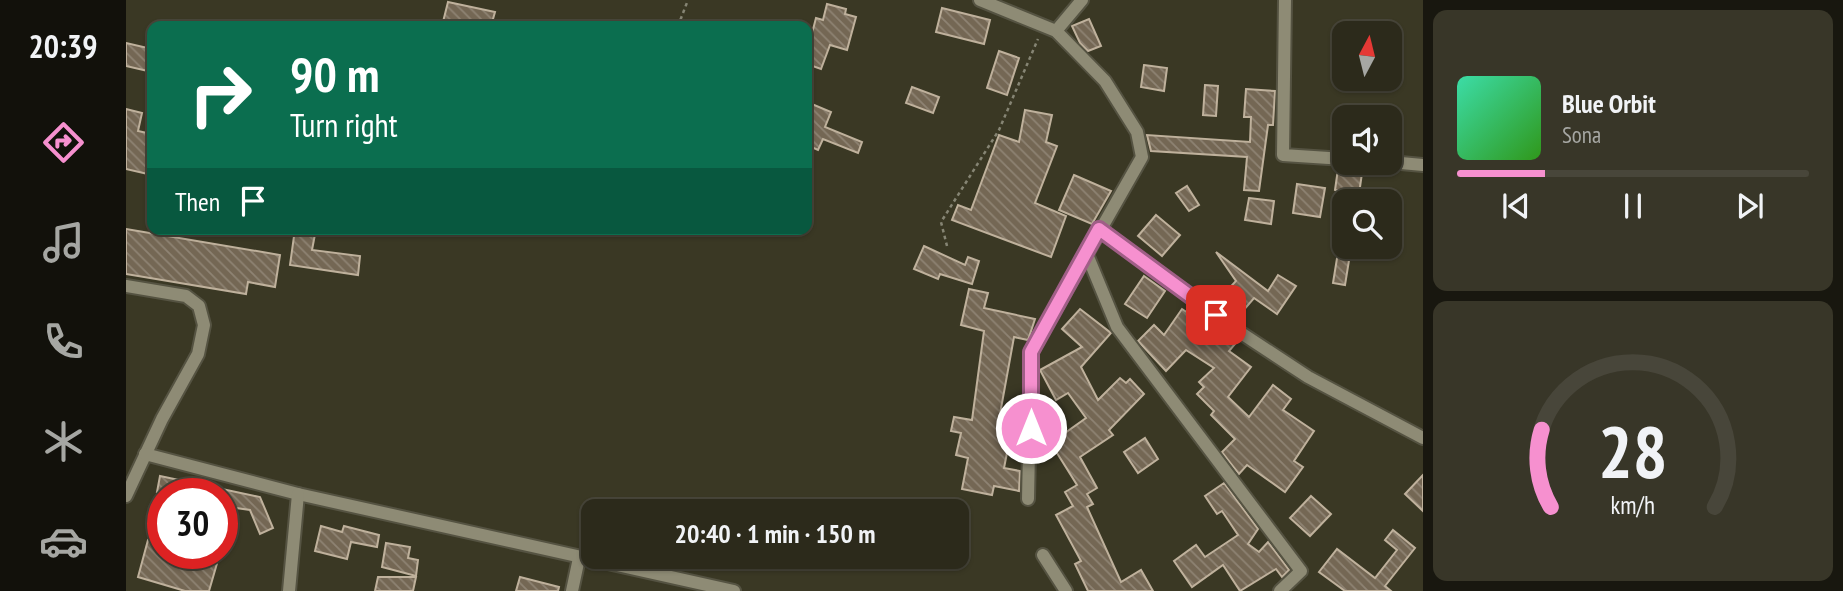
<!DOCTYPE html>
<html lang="en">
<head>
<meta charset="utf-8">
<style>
  :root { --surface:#2c2a1b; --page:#383628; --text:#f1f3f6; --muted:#a6a7a3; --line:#48463a; --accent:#f690cf }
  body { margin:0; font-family:"PT Sans Narrow",sans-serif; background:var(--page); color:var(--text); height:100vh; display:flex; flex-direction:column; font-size:26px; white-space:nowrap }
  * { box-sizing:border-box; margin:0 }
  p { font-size:23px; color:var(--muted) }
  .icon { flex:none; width:38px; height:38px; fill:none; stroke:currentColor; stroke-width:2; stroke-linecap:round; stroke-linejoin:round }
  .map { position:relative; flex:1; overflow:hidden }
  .side { display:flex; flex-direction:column; gap:10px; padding:10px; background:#18170f; width:420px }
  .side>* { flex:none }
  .hud { position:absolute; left:21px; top:21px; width:665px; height:214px; border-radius:14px; box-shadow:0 2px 5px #0004,0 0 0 2px var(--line); background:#0b6e4f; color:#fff; overflow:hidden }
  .needle { width:46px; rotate:7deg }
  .fabs { position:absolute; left:1206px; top:21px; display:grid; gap:14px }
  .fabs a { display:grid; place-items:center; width:70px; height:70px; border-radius:14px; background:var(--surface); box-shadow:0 2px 5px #0004,0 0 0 2px var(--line); font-size:35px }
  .speed { position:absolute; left:21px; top:478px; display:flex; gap:14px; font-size:35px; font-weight:700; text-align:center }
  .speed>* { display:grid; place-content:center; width:91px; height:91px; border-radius:50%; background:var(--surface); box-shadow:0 2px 5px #0004,0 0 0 2px var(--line); line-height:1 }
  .speed .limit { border:10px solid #d22; background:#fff; color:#111 }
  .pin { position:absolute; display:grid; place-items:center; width:60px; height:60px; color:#fff; margin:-30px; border-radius:14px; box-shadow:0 4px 10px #0006 }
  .me { position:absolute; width:77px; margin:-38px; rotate:0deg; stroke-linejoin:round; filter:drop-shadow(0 0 5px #0008) }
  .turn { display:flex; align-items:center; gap:24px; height:147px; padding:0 28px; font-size:32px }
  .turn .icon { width:91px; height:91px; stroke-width:2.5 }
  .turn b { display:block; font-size:49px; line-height:60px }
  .then { display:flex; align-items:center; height:66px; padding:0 28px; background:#0003; gap:14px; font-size:26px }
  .side .card { flex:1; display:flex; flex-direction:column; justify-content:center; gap:10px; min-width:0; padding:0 24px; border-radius:14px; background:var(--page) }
  .side .dial { align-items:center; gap:0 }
  .dial svg { height:182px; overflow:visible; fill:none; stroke:var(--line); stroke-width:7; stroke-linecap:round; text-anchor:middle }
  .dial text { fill:var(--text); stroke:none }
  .song { display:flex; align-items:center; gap:21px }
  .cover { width:84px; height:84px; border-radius:10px; background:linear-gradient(135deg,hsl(160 70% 55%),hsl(110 70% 35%)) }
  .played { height:7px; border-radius:4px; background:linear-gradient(90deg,var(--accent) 25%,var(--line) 25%) }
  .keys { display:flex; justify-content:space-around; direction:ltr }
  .trip { position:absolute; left:455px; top:499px; width:388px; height:70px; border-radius:14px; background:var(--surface); box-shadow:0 2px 5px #0004,0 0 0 2px var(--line); font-weight:600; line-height:70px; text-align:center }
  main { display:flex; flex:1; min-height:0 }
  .tab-bar { display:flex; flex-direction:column; width:126px; justify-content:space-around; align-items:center; background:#12110b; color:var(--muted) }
  .tab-bar .icon { width:49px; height:49px }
  .tab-bar .on { color:var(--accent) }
  .tab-bar b { font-size:32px; color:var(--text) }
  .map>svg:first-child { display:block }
</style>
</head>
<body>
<main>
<nav class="tab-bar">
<b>20:39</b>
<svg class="icon on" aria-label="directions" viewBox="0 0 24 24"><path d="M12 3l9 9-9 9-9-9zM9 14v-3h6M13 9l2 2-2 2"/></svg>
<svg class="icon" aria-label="music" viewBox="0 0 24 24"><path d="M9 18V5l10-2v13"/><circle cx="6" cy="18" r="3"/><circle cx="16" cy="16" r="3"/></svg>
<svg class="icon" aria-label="phone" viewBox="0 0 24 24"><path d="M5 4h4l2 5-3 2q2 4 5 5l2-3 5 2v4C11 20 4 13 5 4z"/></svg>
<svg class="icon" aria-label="climate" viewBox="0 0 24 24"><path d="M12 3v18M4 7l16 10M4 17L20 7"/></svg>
<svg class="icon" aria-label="car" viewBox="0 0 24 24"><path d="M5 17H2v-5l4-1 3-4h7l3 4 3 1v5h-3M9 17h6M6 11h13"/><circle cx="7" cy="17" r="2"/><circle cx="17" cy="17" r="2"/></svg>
</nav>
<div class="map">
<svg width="1297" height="591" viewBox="0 0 1297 591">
  <defs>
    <pattern id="building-back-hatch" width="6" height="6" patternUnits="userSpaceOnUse" patternTransform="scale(1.75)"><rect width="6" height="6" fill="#746754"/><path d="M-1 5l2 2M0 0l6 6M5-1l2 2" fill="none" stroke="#8e8373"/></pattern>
  </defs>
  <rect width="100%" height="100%" fill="#3a3824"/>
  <g fill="url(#building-back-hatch)" stroke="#bfb19c" stroke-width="2">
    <polygon points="322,2 369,12 365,26 316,26"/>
    <polygon points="701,4 720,9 719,14 730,17 721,50 704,45 695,69 681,64 681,53 690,18 697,20"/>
    <polygon points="816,8 864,20 858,44 810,32"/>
    <polygon points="963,19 975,46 962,51 954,43 946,26"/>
    <polygon points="0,43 26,49 26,72 0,66"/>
    <polygon points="873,51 893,58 881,95 861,88"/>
    <polygon points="1018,65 1041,68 1038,91 1015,87"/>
    <polygon points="1079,85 1092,86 1090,116 1077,115"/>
    <polygon points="786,87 813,97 807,113 780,103"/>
    <polygon points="1120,89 1149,91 1147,125 1142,125 1133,191 1118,190 1121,157 1025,151 1021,135 1124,142 1125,117 1118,117"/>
    <polygon points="681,102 705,112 699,127 736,142 732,153 697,139 692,150 681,145"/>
    <polygon points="0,109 16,113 12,131 26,134 26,175 0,169"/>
    <polygon points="899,110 926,115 920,142 931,146 909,203 940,216 925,257 826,220 832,205 845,210 873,135 893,142"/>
    <polygon points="1212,169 1236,173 1233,194 1209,190"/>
    <polygon points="948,175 985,191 966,224 933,210"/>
    <polygon points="1171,184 1199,188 1194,217 1167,213"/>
    <polygon points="1061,186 1073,205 1063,211 1050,193"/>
    <polygon points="1123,198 1148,201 1145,224 1119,220"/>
    <polygon points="1030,215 1054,235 1036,256 1012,236"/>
    <polygon points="0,229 154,255 149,287 122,282 120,294 0,274"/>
    <polygon points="169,229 190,229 186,250 234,256 232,275 164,265"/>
    <polygon points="798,246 839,265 842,257 853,261 846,284 814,274 812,279 788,269"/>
    <polygon points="1213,246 1225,248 1219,285 1207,283"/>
    <polygon points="1090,252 1142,291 1152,275 1170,286 1151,314 1128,298 1116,312 1097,295 1110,281"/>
    <polygon points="1018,276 1039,291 1021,318 999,304"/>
    <polygon points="843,289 862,293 858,308 909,319 902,340 888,337 872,425 886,428 878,468 894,471 893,491 868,486 866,495 836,489 842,458 830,455 835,433 825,431 828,417 846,420 858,331 835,325"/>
    <polygon points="954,309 985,333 955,367 972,400 994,378 1000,383 1004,379 1018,394 983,430 987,435 954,457 971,488 961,494 967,504 961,507 995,582 1015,570 1027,591 962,591 949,564 955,561 930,515 947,506 939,492 951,485 921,437 932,429 936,435 960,418 942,393 930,400 914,370 956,347 936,329"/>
    <polygon points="1056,309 1109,344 1103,351 1125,367 1102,397 1123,417 1147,385 1165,399 1157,410 1188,431 1168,461 1177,467 1159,492 1121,465 1113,474 1096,452 1109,439 1085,415 1088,411 1071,394 1078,387 1073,382 1088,368 1060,350 1040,371 1012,341 1028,325 1038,335"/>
    <polygon points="1019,438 1032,459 1012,473 998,452"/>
    <polygon points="1297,475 1297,511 1279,494"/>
    <polygon points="34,476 91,488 91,494 31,492"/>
    <polygon points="1098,483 1132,529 1122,544 1133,552 1142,542 1163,570 1156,577 1150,569 1114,591 1097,565 1066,587 1048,561 1070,545 1079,557 1112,535 1096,511 1091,514 1079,496"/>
    <polygon points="96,489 134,497 147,528 134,534 124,510 96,506"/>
    <polygon points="1185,496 1205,514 1184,536 1164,518"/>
    <polygon points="195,526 216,532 218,526 253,535 251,547 225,542 221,559 189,551"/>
    <polygon points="1267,530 1289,548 1259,586 1265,591 1219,591 1193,572 1211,549 1249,578 1271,550 1259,540"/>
    <polygon points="22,540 37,544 37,553 78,553 77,556 92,560 83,591 59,591 12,577"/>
    <polygon points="260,543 284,547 282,558 292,560 290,576 256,567"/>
    <polygon points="252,577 290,577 287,591 249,591"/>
    <polygon points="394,577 433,587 432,591 390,591"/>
  </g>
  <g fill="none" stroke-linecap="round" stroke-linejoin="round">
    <g stroke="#555342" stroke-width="16">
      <g id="minor">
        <polyline points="854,0 930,31 979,81 1011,132 1016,157 905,352 902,499"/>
        <polyline points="1159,0 1157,155 1218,159"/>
        <polyline points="930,31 956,0"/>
        <polyline points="1264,162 1297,165"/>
        <polyline points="973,229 1109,329 1182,377 1297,438"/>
        <polyline points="960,252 991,327 1175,571 1154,591"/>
        <polyline points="0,286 60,296 73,306 78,325 72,354 36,419 0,496"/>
        <polyline points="19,454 172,494 608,591"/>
        <polyline points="917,555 940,591"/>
        <polyline points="163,591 172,494"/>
        <polyline points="446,591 453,558"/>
      </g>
    </g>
    <g stroke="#868574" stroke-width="2.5" stroke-dasharray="3.5 3.5" stroke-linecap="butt">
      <polyline points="552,26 562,0"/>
      <polyline points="821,246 815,222 873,130 912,39"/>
    </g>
    <use href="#minor" stroke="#8e8b75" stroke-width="12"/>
  </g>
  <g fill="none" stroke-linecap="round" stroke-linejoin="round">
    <g stroke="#a05e87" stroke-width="18">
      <polyline id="route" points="905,428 905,352 973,229 1090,315"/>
    </g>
    <use href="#route" stroke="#f690cf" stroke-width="12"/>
  </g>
</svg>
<div class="fabs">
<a><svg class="needle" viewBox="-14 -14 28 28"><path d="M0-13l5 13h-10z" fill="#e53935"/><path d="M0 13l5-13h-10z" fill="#a6a7a3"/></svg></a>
<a><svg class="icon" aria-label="sound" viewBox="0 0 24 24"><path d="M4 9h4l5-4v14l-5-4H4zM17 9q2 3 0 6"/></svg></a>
<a><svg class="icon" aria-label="search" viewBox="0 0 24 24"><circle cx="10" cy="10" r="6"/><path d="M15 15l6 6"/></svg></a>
</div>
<div class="speed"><div class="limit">30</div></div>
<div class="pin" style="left:1090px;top:315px;background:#d93025"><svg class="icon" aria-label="arrive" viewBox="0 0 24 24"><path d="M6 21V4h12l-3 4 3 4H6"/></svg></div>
<svg class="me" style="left:905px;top:428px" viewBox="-20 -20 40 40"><circle r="17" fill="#f690cf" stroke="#fff" stroke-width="3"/><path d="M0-11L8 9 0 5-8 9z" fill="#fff"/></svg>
<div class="trip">20:40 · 1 min · 150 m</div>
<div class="hud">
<div class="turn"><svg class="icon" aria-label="right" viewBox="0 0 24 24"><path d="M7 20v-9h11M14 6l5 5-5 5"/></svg><div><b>90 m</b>Turn right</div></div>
<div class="then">Then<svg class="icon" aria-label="arrive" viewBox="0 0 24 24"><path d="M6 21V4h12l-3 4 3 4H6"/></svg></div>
</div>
</div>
<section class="side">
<div class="card">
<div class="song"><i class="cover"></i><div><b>Blue Orbit</b><p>Sona</p></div></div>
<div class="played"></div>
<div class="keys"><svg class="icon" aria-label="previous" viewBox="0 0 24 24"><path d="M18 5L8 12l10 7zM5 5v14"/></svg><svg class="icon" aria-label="pause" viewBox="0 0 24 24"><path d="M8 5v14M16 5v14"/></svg><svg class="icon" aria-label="next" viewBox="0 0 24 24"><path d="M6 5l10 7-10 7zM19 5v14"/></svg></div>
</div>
<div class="card dial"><svg viewBox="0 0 100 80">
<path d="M14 69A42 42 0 1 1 86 69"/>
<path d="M14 69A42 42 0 0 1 10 35" stroke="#f690cf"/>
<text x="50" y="56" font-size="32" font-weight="700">28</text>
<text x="50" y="72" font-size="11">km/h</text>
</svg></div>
</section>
</main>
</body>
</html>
